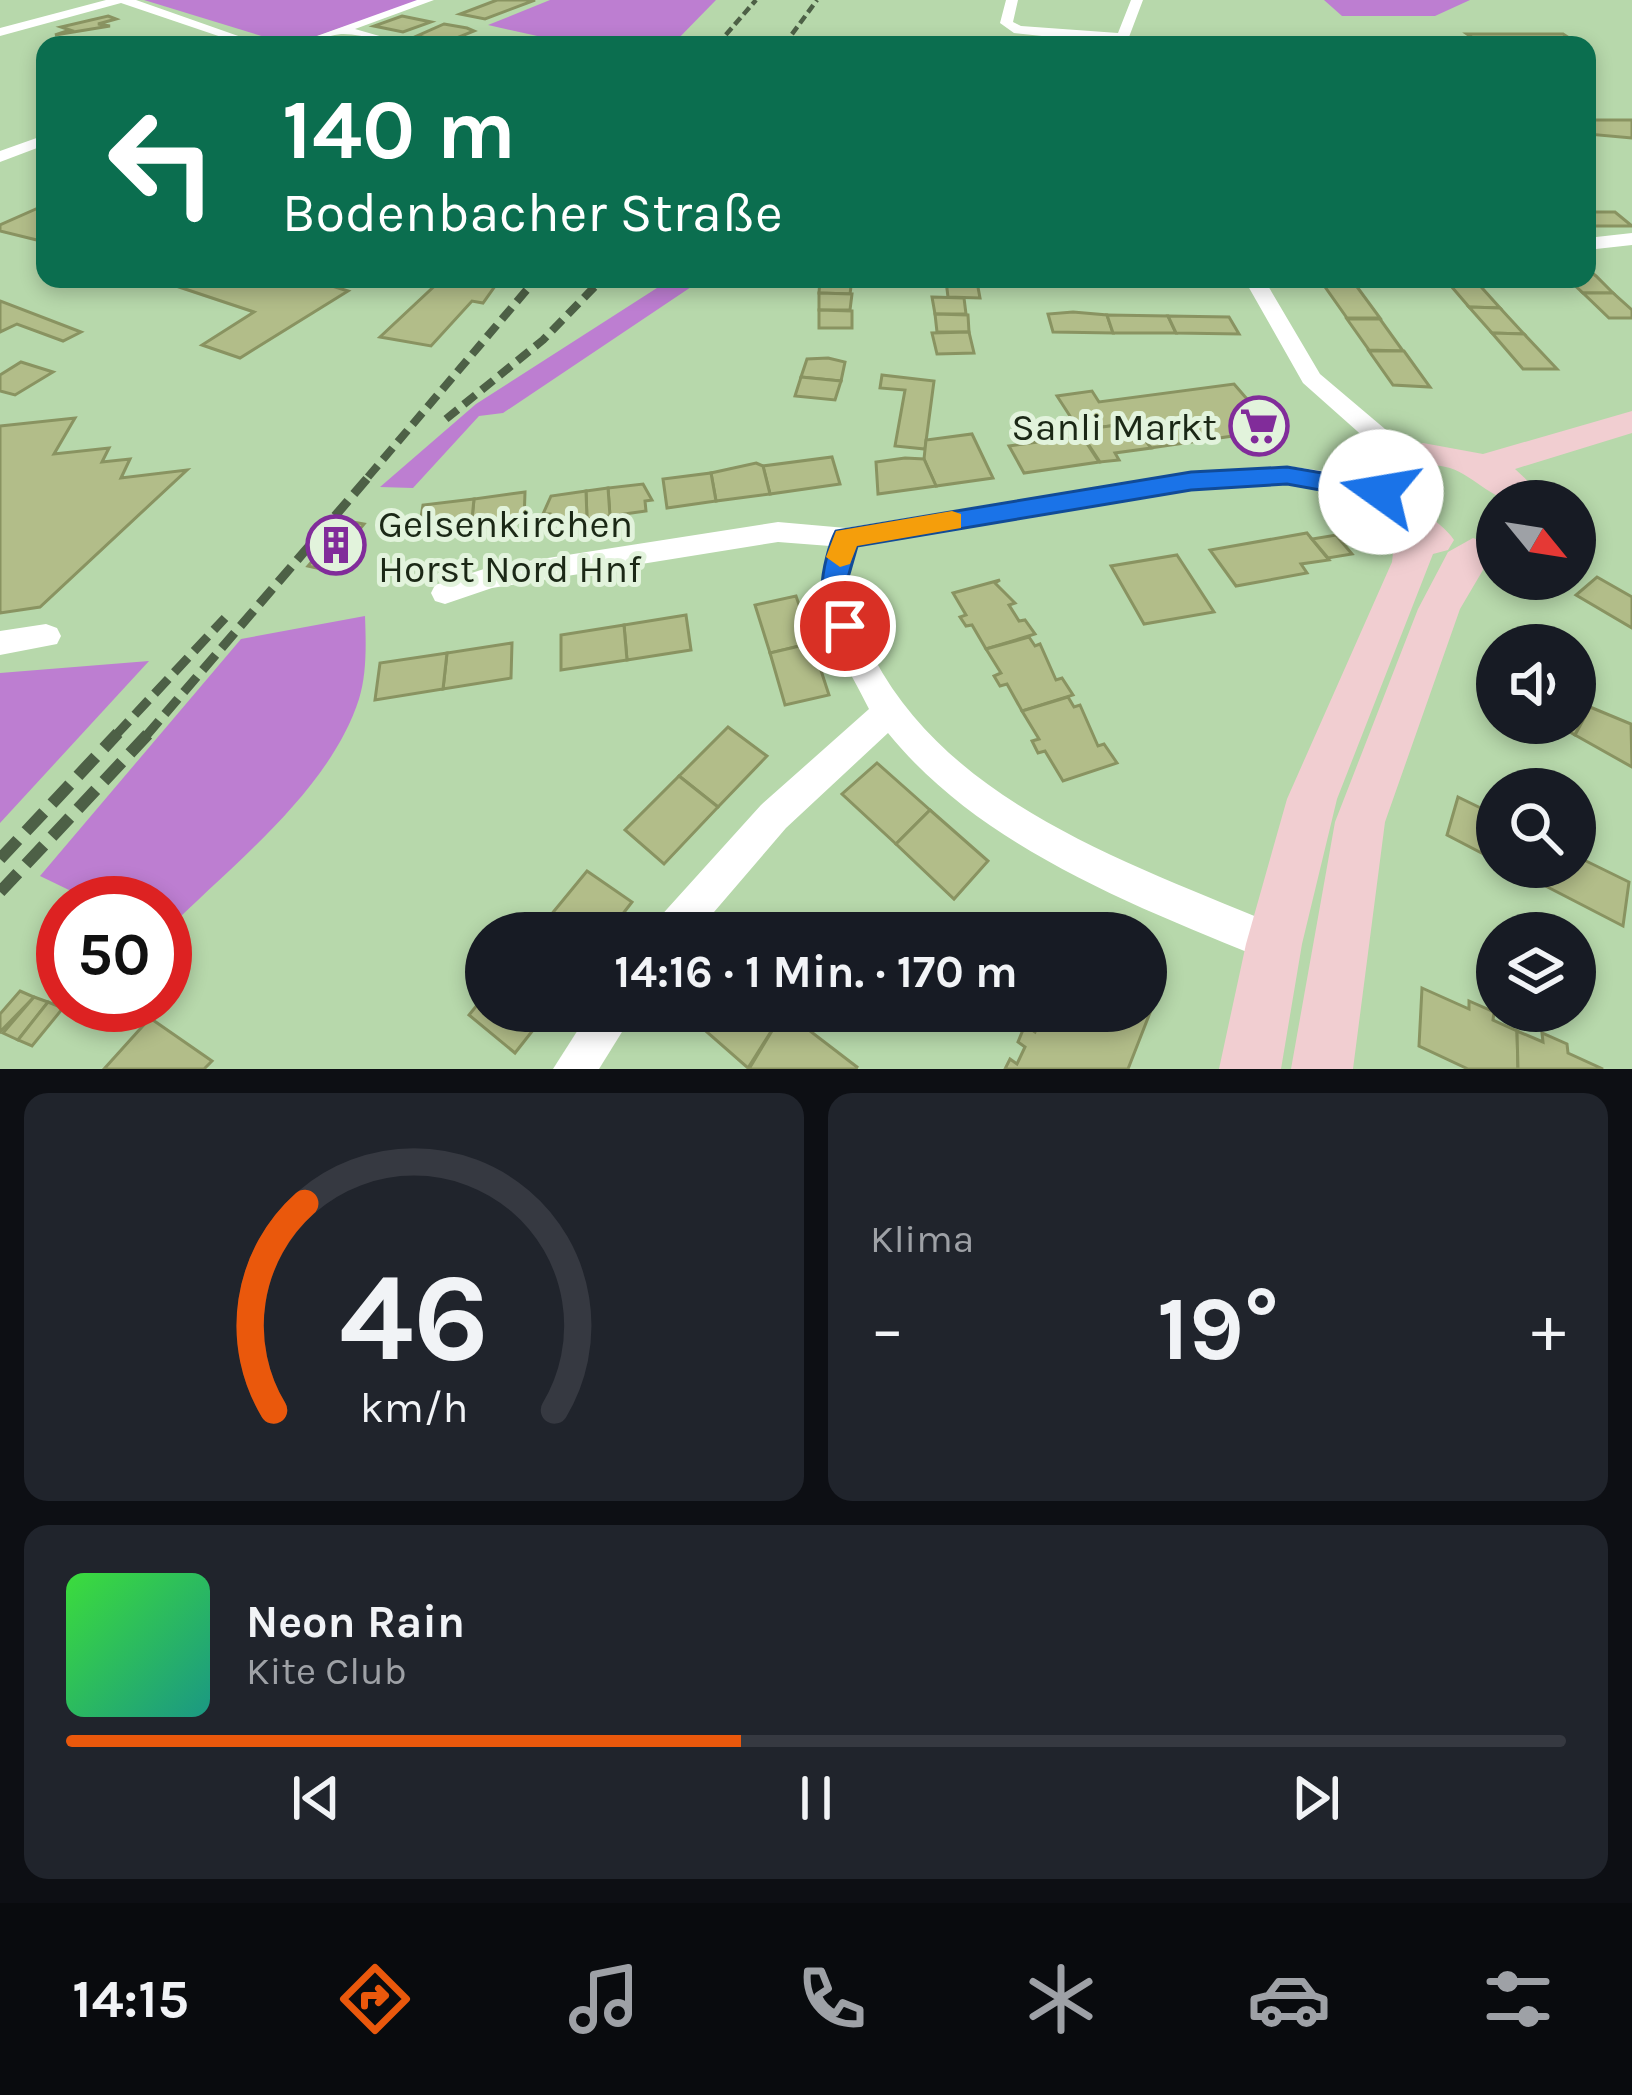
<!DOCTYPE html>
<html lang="de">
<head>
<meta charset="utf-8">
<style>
  :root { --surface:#171b24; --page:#20242c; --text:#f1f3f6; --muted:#9ea1a6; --line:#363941; --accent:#ea580c }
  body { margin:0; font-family:Karla,sans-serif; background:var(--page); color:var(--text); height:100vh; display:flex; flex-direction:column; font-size:45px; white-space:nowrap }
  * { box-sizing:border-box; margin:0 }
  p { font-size:39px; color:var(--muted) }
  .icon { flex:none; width:66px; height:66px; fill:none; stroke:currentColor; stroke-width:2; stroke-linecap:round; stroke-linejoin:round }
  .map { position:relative; height:1069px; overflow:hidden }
  .panel { display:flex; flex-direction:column; gap:24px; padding:24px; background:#0d0f14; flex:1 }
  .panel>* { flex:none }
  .top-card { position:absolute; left:36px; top:36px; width:1560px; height:252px; border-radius:24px; box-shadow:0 6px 18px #0003; background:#0b6e4f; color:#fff; overflow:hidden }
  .needle { width:78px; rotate:120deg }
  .fabs { position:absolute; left:1476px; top:480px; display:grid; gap:24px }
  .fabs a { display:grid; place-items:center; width:120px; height:120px; border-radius:50%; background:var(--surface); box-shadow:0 6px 18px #0003; font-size:60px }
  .speed { position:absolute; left:36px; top:876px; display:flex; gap:24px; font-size:60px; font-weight:700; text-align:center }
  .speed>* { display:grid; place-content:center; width:156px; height:156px; border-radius:50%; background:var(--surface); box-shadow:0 6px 18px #0003; line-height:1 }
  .speed .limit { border:18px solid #d22; background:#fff; color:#111 }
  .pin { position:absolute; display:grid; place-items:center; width:102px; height:102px; color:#fff; margin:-51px; border:6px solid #fff; border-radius:50%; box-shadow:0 3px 12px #0007 }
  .me { position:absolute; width:132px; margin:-66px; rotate:283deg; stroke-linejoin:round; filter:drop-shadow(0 0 9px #0008) }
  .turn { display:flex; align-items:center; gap:42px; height:252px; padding:0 48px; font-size:54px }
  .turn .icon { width:156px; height:156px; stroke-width:2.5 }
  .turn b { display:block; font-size:84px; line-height:102px }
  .big { font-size:90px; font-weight:700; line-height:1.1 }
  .panel .tile { flex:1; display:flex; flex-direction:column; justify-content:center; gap:18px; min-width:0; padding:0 42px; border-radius:24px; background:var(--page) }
  .panel .dial { align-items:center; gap:0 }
  .dial svg { height:312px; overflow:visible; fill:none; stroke:var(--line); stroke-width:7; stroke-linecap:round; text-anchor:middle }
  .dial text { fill:var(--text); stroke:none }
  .song { display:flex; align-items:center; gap:36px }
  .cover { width:144px; height:144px; border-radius:18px; background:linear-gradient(135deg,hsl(120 70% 55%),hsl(170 70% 35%)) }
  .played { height:12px; border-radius:6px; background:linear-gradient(90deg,var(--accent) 45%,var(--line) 45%) }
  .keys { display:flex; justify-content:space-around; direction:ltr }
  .heat { display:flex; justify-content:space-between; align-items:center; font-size:66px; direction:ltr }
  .panel .tiles { flex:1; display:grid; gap:24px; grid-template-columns:1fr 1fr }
  .tile:last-child { grid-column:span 2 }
  .trip { position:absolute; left:465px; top:912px; width:702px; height:120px; border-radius:60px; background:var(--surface); box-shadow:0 6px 18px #0003; font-weight:700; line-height:120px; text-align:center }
  .tabs { display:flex; height:192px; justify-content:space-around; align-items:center; background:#090b0e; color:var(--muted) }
  .tabs .icon { width:84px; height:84px }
  .tabs .on { color:var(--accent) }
  .tabs b { font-size:54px; color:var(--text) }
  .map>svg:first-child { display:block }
</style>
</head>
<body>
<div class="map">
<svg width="1632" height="1069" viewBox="0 0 1632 1069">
  <rect width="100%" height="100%" fill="#b7d8ab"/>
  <g fill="#bd7ed1">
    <polygon points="144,0 422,0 291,45"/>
    <polygon points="550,0 716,0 672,45 578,45 488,25"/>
    <polygon points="1324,0 1470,0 1435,16 1342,16"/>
    <polygon points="671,279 703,279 503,413 479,416 413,488 380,487 476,404"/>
    <path d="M365,616C366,642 367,674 359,699C329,792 231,865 165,932V903H96L40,876L241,639Z"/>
    <polygon points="149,661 0,823 0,673"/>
  </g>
  <g fill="#b2bd89" stroke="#899361" stroke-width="3">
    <polygon points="497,0 535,0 485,19 460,14"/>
    <polygon points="108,16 116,19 98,24 110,26 55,35 70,30 61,27"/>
    <polygon points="402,16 431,22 403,32 374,26"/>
    <polygon points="444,24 467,28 474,31 447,42 417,36"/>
    <polygon points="1467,34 1563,34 1580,45 1483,45"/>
    <polygon points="1587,120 1632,120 1632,138 1587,134"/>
    <polygon points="45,205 45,242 0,231 0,225"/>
    <polygon points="1587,212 1615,212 1632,226 1587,226"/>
    <polygon points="1587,269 1596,276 1613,293 1583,293 1568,279 1587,279"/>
    <polygon points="155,279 310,279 348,291 240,358 202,345 254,312"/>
    <polygon points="442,279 500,279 483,303 472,301 431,346 380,337"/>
    <polygon points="820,279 852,279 850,294 819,293"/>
    <polygon points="1445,279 1474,279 1500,308 1469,307"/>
    <polygon points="946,281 977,282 980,298 948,297"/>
    <polygon points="1323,284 1355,284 1380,318 1347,318"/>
    <polygon points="819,293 852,294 850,310 819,310"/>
    <polygon points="1583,293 1613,293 1632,310 1632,318 1609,318"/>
    <polygon points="932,297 964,298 966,314 935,314"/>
    <polygon points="0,301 81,332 63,341 17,324 0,332"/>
    <polygon points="1469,307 1500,308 1524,334 1492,333"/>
    <polygon points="819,310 852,311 852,328 819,328"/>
    <polygon points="1073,312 1107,315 1113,333 1053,332 1048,314"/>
    <polygon points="935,314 968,315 969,332 937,332"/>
    <polygon points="1107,315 1168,316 1176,333 1113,333"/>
    <polygon points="1168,316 1229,317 1239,334 1176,333"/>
    <polygon points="1347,319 1380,319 1403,351 1369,350"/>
    <polygon points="969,332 974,353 937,354 932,333"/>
    <polygon points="1492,333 1524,334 1557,369 1523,369"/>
    <polygon points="1369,351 1404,351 1430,387 1393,385"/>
    <polygon points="828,358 845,362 841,381 801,377 807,359"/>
    <polygon points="21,362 53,372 15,395 0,391 0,375"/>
    <polygon points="882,375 934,381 925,449 895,446 905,390 880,388"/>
    <polygon points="801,377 841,381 835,400 795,396"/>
    <polygon points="1234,384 1266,421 1260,432 1151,448 1133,423 1079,430 1057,396 1092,391 1099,402"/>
    <polygon points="75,418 54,454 109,448 102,462 130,459 121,478 187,470 40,607 0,613 0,426"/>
    <polygon points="1133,423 1151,448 1115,453 1119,460 1100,462 1079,430"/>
    <polygon points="972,434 993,478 936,486 924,459 926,440"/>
    <polygon points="1082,436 1099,462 1024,473 1009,446"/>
    <polygon points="832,457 840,484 770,494 763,466"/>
    <polygon points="905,458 924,459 936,486 878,494 876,462"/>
    <polygon points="756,463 763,466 770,494 716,501 711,473"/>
    <polygon points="711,473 716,501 667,508 663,479"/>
    <polygon points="643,484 652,500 645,501 646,511 610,516 608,488"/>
    <polygon points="608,488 610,516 587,519 586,491"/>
    <polygon points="586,491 587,519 550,524 550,514 543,514 551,496"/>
    <polygon points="525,492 524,522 471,529 474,499"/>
    <polygon points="474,499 471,529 418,536 423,505"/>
    <polygon points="347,521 364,524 326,570 308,566"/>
    <polygon points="1307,533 1329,560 1301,564 1307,573 1236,586 1210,550"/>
    <polygon points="1336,535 1352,554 1328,558 1312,539"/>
    <polygon points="1177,555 1214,612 1144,624 1111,566"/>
    <polygon points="1597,577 1632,597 1632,628 1576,595"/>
    <polygon points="1000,580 995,583 1015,603 1009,605 1019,621 1025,620 1035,634 986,649 972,625 966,626 960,617 966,615 953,593"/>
    <polygon points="796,596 812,643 770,653 755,605"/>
    <polygon points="686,615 691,650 627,660 624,625"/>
    <polygon points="624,625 627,660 561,670 561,635"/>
    <polygon points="1029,637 1035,646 1040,644 1056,680 1062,678 1073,695 1022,711 1007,684 1000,686 994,676 1001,673 986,649"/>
    <polygon points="512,643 511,678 443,689 447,653"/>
    <polygon points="812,643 829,695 785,705 770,653"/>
    <polygon points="447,653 443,689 375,700 380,663"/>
    <polygon points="1068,697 1074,707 1080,705 1098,746 1104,744 1117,763 1063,781 1045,751 1038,753 1032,741 1039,739 1022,711"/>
    <polygon points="1575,698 1590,707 1575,735 1554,723 1575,723"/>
    <polygon points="1590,707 1631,724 1632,767 1575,735"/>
    <polygon points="728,727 767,756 718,807 679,776"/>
    <polygon points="877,763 930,810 896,844 842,794"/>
    <polygon points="679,776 718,807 664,864 625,830"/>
    <polygon points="1458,797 1497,816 1497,861 1447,835"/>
    <polygon points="930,810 988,861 954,899 896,844"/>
    <polygon points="1575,849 1585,854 1584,860 1629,882 1623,926 1532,879 1534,867 1575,867"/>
    <polygon points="587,871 632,902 608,933 536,933"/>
    <polygon points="1146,973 1162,982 1128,1069 1005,1069 1010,1059 1017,1064 1025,1047 1018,1042 1025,1025 1035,1032 1045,1011 1146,1011"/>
    <polygon points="1422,988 1469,1009 1469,1001 1494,1012 1493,1020 1517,1031 1518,1069 1468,1069 1419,1046"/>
    <polygon points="20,991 34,997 0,1032 0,1014"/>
    <polygon points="486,994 486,1011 548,1011 515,1053 469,1015"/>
    <polygon points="34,997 48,1002 18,1040 3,1033"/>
    <polygon points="48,1002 63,1008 32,1046 18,1040"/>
    <polygon points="683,1011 784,1011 748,1068"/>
    <polygon points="784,1011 857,1067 856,1069 749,1069"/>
    <polygon points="150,1018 212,1061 204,1069 104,1069"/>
    <polygon points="1517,1031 1543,1042 1542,1033 1567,1044 1568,1053 1603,1069 1518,1069"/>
  </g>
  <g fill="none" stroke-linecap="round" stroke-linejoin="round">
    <g fill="#fff" fill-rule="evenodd">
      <polygon points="106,0 136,0 264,45 245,45 121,3 0,36 0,28"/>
      <path d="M417,0H434L355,29L411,45C388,45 363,33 341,34C324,36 310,45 292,45Z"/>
      <polygon points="1006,0 1018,0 1013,22 1021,26 1118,33 1131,0 1143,0 1126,45 1014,33 1000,23"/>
      <polygon points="45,135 45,145 0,162 0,151"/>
      <polygon points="1632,233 1632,245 1587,250 1587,238"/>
      <polygon points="1244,279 1264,279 1320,374 1411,451 1414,457 1411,463 1393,463 1303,383"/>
      <path d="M1287,466L1380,479L1393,488L1380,497L1287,484L1191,490L857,546C841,593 852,615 874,658C954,809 1141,867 1288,930L1293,944L1288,958L1274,963C1139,908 982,849 888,733L786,828L696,933H653L658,919L761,805L869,709C841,652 806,611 830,546L778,542L492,588L445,604L435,601L431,593L435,585L490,567L778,522L846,528L1191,472Z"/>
      <polygon points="46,624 57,628 61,636 57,644 0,655 0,631"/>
      <polygon points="590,1011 635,1011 599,1069 553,1069"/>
    </g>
    <g fill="#f1ced1" fill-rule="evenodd">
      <path d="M1632,411V433L1515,469L1549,501C1537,501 1520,504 1510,501C1473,490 1457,449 1403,473L1400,490C1416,509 1445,525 1454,540L1448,550L1433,554L1337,799L1302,944L1281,1069H1219L1246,944L1287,799L1392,562L1395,535L1362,492L1373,457L1423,443L1483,454Z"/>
      <polygon points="1473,538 1487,543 1493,553 1460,609 1385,822 1353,1069 1291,1069 1335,822 1418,609 1448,552"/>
    </g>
    <g stroke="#4d6046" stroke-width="4.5" stroke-dasharray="9 4.5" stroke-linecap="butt">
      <polyline points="717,45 756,0"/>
      <polyline points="784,45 817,0"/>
    </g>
    <g stroke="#4d6046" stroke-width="8" stroke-dasharray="15 8" stroke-linecap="butt">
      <polyline points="446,419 543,340 602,279"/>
      <polyline points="368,477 536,279"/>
    </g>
    <g stroke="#4d6046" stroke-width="9" stroke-dasharray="20 9" stroke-linecap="butt">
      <polyline points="115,736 225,618"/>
      <polyline points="146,736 371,474"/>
    </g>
    <g stroke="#4d6046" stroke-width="12" stroke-dasharray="26 12" stroke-linecap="butt">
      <polyline points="0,859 118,733"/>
      <polyline points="0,892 149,733"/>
    </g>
  </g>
  <path fill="#1a73e8" stroke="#114b97" stroke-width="3" d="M1287,467L1381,483L1394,492L1381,501L1287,484L1191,490L857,546L847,581L860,626L845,638C808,626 823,557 836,531L1191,472Z"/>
  <polygon fill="#f59e0b" points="952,511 961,514 961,528 857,546 850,564 840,567 826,557 836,531"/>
  <defs>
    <g id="supermarket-ring" transform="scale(3)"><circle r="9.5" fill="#e2f3dc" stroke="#812c9a" stroke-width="1.5"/><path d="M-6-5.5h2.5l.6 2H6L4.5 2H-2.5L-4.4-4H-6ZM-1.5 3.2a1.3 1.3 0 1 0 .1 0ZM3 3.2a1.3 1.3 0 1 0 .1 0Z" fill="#812c9a"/></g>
    <g id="building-ring" transform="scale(3)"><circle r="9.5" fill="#e2f3dc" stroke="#812c9a" stroke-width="1.5"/><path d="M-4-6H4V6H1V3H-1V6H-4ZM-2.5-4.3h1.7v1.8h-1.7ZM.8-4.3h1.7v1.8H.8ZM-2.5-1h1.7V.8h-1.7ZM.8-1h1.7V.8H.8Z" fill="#812c9a"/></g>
  </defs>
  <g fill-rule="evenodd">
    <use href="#supermarket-ring" x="1259" y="426"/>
    <use href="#building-ring" x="336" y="545"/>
  </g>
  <g text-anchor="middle" stroke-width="10" stroke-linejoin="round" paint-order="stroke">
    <g font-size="39" fill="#1b2816" stroke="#e2f3dc" text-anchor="end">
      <text x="1217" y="440">Sanli Markt</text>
      <text x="378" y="537" text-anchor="start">Gelsenkirchen<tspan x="378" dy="45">Horst Nord Hnf</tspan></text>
    </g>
  </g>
</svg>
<div class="fabs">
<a><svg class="needle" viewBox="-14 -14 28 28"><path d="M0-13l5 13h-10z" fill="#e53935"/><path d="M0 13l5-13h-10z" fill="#9ea1a6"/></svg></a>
<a><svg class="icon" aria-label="sound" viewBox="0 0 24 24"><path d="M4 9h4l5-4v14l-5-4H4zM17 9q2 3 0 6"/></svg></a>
<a><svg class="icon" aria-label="search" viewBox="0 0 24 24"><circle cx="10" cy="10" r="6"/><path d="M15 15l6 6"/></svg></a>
<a><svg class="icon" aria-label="layers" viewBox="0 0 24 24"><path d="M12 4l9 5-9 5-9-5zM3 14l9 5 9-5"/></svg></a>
</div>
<div class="speed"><div class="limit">50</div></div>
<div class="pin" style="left:845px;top:626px;background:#d93025"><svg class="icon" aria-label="arrive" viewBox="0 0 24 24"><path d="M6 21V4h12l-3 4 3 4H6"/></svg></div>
<svg class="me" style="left:1381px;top:492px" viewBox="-20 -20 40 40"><circle r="19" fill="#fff"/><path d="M0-13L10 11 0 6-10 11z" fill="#1a73e8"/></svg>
<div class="trip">14:16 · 1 Min. · 170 m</div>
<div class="top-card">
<div class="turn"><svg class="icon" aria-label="left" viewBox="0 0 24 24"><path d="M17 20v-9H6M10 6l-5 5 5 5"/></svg><div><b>140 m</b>Bodenbacher Straße</div></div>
</div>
</div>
<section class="panel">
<div class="tiles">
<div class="tile dial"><svg viewBox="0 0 100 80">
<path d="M14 69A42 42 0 1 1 86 69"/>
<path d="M14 69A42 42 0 0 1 22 16" stroke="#ea580c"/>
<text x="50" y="56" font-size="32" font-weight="700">46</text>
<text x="50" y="72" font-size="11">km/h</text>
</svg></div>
<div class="tile"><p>Klima</p>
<div class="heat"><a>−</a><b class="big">19°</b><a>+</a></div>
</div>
<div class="tile">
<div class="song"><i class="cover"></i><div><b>Neon Rain</b><p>Kite Club</p></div></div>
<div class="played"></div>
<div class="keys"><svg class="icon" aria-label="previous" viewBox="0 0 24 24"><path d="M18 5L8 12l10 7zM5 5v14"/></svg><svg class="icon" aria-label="pause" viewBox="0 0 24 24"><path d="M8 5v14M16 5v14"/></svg><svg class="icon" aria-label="next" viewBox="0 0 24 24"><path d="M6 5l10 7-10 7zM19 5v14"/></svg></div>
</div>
</div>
</section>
<nav class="tabs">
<b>14:15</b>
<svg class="icon on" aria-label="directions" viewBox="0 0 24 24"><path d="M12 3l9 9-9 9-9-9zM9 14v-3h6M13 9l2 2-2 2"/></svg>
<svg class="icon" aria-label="music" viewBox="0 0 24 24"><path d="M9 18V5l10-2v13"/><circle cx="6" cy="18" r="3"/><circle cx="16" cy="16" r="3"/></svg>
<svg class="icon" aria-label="phone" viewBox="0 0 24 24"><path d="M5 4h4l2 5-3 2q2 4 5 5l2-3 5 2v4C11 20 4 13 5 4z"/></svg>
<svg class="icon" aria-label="climate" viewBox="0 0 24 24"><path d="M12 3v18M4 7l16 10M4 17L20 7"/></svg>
<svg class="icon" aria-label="car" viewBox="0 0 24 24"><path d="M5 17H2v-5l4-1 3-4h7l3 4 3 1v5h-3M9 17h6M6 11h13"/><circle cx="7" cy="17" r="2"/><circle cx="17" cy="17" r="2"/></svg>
<svg class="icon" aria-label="filters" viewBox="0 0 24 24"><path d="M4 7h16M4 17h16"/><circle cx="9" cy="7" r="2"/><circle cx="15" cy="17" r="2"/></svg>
</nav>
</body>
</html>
